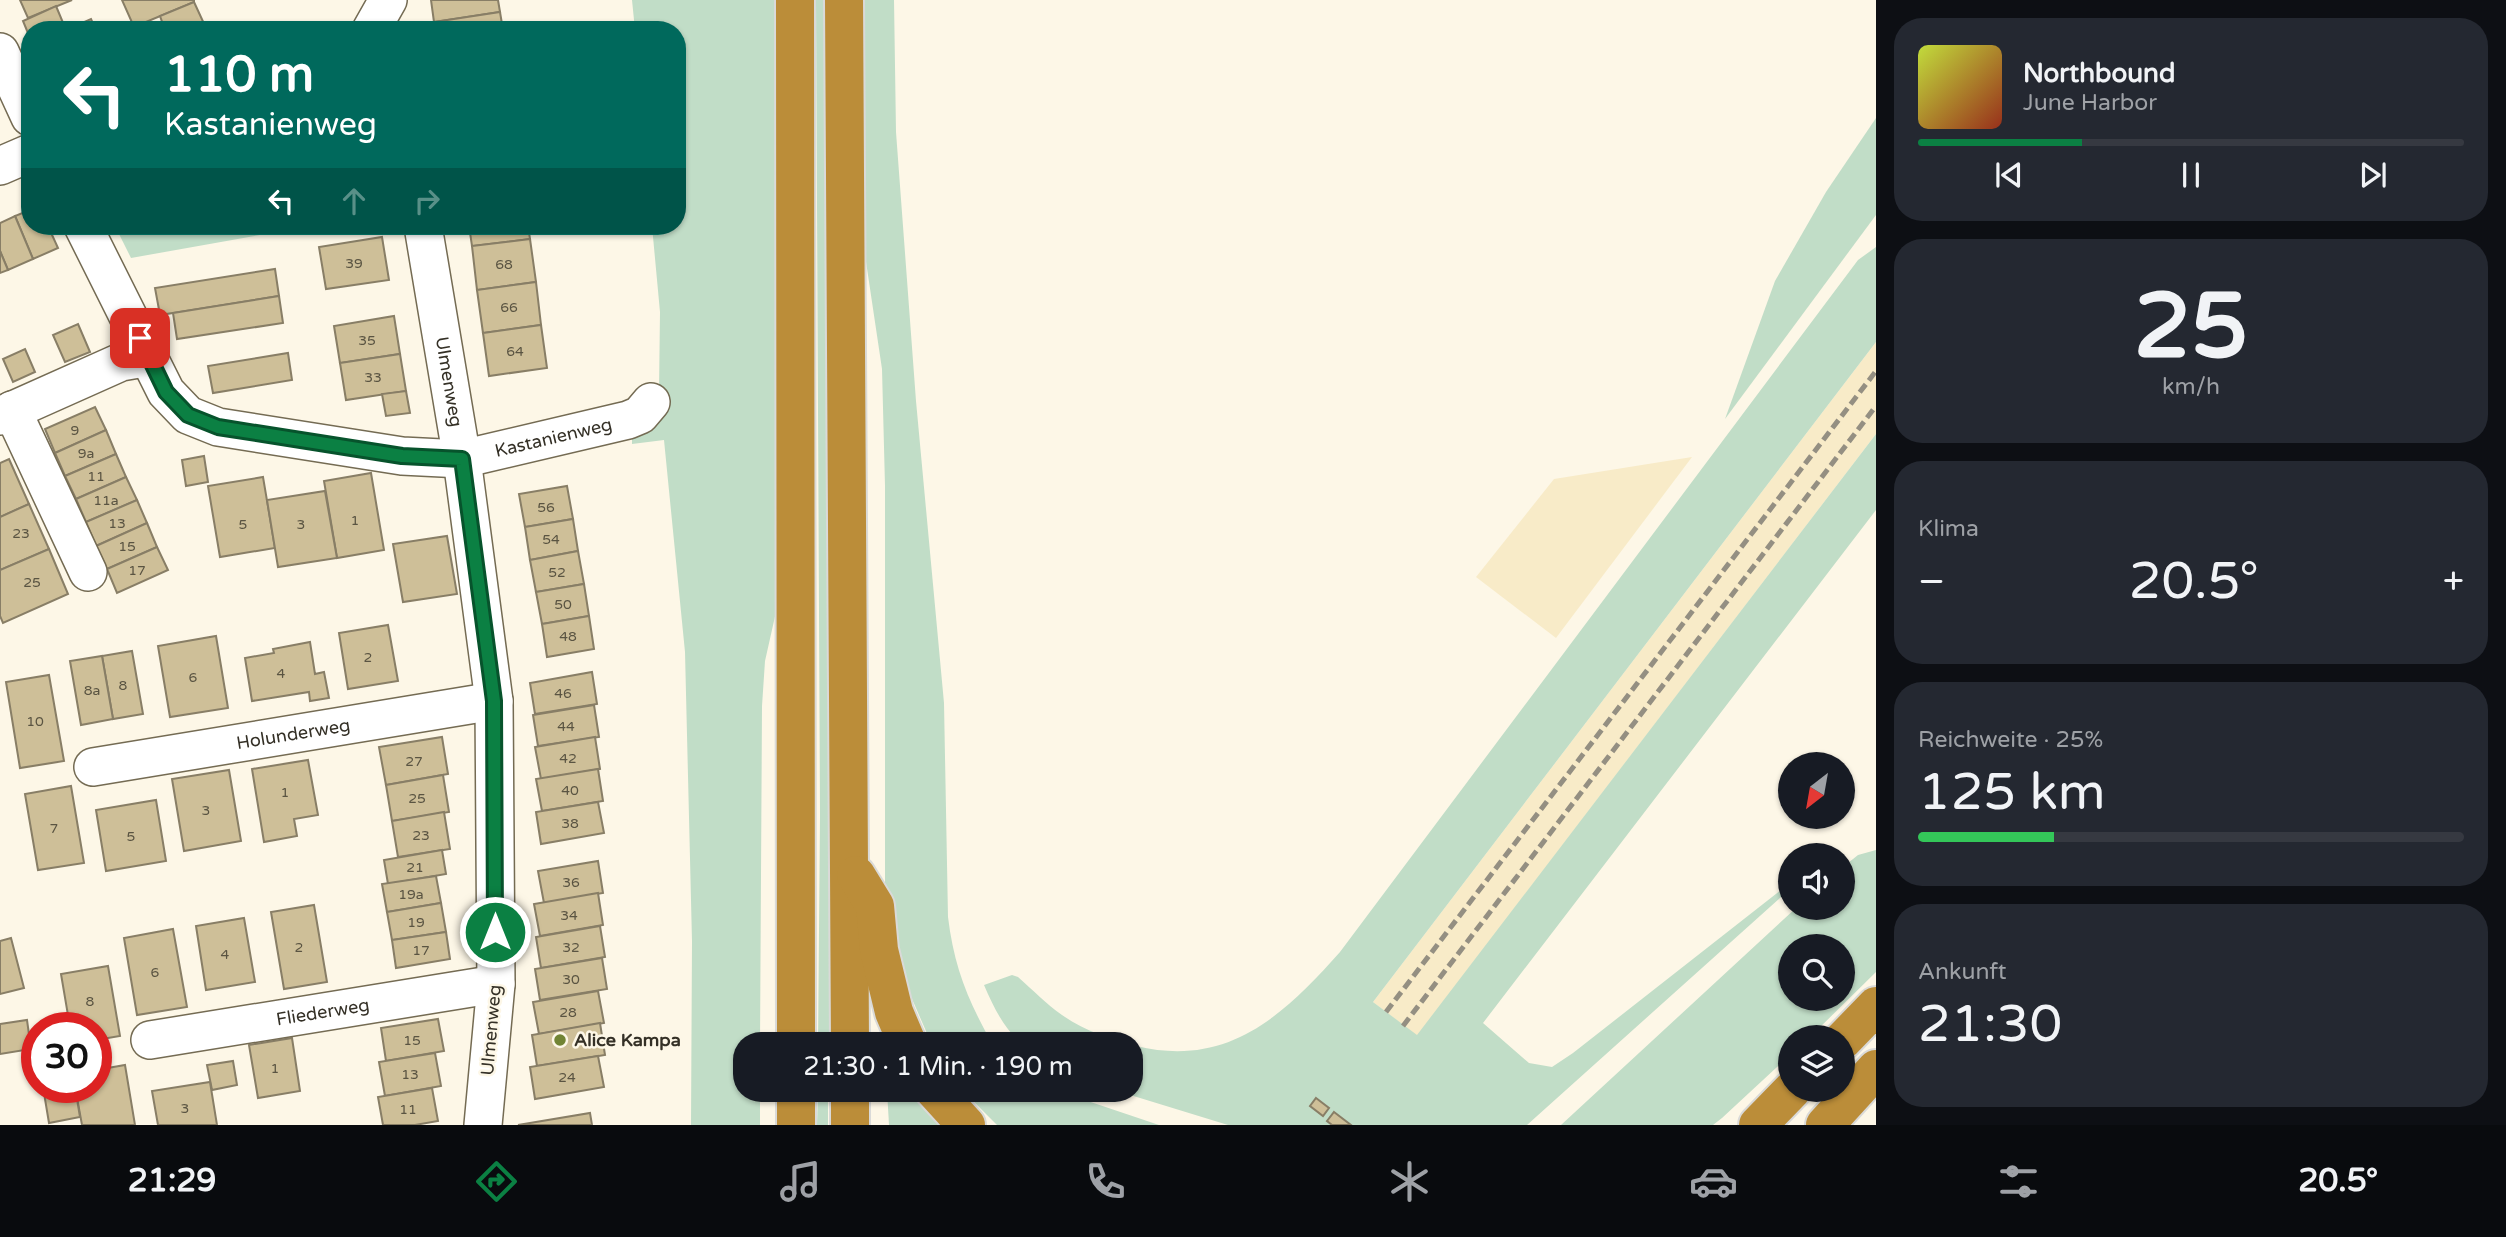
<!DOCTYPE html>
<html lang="de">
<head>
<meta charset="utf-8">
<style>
  :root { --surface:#171b24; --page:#242831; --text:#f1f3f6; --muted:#9ea1a6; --line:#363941; --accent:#0b8043 }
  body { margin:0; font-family:"Varela Round",sans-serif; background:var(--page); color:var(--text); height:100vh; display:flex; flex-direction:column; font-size:26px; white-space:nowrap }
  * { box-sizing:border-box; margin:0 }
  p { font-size:23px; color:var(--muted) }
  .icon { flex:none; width:38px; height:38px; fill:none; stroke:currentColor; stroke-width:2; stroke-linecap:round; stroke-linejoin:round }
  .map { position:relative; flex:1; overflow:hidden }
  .side { display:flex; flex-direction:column; gap:18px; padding:18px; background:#0d0f14; width:630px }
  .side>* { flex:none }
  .guide { position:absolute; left:21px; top:21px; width:665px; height:214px; border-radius:28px; box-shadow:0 2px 5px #0004; background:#00695c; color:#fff; overflow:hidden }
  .needle { width:46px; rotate:211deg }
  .fabs { position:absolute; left:1778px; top:752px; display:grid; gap:14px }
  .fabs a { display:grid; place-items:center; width:77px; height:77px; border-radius:50%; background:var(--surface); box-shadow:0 2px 5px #0004; font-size:35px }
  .speed { position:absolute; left:21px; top:1012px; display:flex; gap:14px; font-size:35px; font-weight:700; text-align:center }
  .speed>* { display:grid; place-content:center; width:91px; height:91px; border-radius:50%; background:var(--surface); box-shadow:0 2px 5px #0004; line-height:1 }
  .speed .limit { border:10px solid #d22; background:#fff; color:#111 }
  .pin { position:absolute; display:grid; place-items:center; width:60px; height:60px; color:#fff; margin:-30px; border-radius:14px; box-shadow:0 4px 10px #0006 }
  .me { position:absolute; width:77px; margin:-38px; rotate:0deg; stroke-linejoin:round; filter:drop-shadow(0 0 5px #0008) }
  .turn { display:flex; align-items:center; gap:24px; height:147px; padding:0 28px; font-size:32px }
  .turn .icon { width:91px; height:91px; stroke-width:2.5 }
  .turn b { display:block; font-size:49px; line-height:60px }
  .lanes { display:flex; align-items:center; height:66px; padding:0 28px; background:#0003; justify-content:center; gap:35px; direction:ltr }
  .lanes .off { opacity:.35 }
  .big { font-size:52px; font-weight:600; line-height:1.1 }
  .side .tile { flex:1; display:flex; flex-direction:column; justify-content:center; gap:10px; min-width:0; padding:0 24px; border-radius:28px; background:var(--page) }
  .side .dial { align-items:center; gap:0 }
  .dial b { font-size:91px; line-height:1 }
  .song { display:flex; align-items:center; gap:21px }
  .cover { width:84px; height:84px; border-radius:10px; background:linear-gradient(135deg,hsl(70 70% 55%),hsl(10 70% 35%)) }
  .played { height:7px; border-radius:4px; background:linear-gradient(90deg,var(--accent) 30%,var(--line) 30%) }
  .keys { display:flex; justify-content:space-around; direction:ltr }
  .heat { display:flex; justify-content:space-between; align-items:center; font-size:38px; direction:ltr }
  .charge { height:10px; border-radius:5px; background:linear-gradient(90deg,#34c759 25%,var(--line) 0) }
  .trip { position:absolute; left:733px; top:1032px; width:410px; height:70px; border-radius:28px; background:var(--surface); box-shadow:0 2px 5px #0004; font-weight:600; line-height:70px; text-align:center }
  .menu { display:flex; height:112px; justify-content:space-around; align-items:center; background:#090b0e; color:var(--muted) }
  .menu .icon { width:49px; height:49px }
  .menu .selected { color:var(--accent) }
  .menu b { font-size:32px; color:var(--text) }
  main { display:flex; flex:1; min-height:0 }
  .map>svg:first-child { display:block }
</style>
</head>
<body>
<main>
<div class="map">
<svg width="1876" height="1125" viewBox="0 0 1876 1125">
  <rect width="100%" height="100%" fill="#fdf7e7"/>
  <g fill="#f8ebc8">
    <polygon points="1876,342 1876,434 1417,1036 1373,1002"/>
    <polygon points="1692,457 1556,638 1476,577 1554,479"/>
  </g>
  <g fill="#c1ddc7" fill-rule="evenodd">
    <polygon points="632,0 778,0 776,612 765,661 762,706 760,1045 746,1045 746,1090 760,1090 760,1125 691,1125 692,941 685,652 664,440 632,444 632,424 659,392 660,312 652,226 677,226 677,30 635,30"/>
    <polygon points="816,0 825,0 830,775 829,1045 818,1045 820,816"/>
    <path d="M862,0H894L896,132L916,401L944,703L948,917C954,967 968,1001 993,1045H932L906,985L885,904V486L882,369L865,255Z"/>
    <polygon points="1876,118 1876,215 1725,419 1775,281 1826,192"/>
    <polygon points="115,226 269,226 271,233 131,258"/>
    <path d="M1876,247V342L1373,1002L1417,1035L1876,434V510L1483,1023L1529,1063L1552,1067L1573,1053L1790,883V889L1527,1125H1228L1114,1090H1130V1045H1023C1004,1029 994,1008 984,985L1012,975L1018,977C1033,990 1046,1004 1062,1015C1085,1031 1110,1039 1136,1046C1228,1068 1283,1016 1340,952L1858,260Z"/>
    <path d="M1876,850V972L1809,1038H1790V1055L1722,1118L1713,1125H1561L1796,908H1843V867L1858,855ZM1790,947H1843V999H1790Z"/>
    <polygon points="818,1090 828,1090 828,1125 817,1125"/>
    <polygon points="887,1090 921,1090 949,1125 889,1125"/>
    <polygon points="962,1090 1055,1090 1159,1125 997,1125"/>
  </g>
  <g fill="#cebf98" stroke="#887e66" stroke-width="2">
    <polygon points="20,0 72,0 28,18"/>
    <polygon points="122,0 194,0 194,2 134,27"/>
    <polygon points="431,0 498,0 500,12 434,22"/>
    <polygon points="194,2 206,28 201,30 165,30 160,16"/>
    <polygon points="56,6 66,30 91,19 96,30 30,30 30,38 23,21"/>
    <polygon points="500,12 503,30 435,30 434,22"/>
    <polygon points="30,210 30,226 48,226 58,248 33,259 15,216"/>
    <polygon points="15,216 33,259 8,270 0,251 0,223"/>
    <polygon points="311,226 344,226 311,231"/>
    <polygon points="469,226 528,226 530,239 472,246"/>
    <polygon points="382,237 389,280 326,289 319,247"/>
    <polygon points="530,239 536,282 477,290 472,246"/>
    <polygon points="0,251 8,270 0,273"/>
    <polygon points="275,269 279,296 160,315 155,288"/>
    <polygon points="536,282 541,325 483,333 477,290"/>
    <polygon points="279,296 283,323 177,339 173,313"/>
    <polygon points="394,316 400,354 340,363 334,326"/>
    <polygon points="78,324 90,352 65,362 53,335"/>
    <polygon points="541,325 547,368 489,376 483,333"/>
    <polygon points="25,349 35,372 13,382 3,359"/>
    <polygon points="288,353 292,380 213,393 208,366"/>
    <polygon points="400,354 406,391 346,400 340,363"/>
    <polygon points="406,391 410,413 386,416 382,394"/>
    <polygon points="95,407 106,430 55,453 45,429"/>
    <polygon points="106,430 116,454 65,476 55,453"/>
    <polygon points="116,454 126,477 76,499 65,476"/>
    <polygon points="204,456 208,482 186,486 182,460"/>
    <polygon points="9,459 29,504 0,517 0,463"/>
    <polygon points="371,473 384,550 337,558 324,481"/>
    <polygon points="126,477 137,500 86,522 76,499"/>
    <polygon points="263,477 275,548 220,557 208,486"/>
    <polygon points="567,486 573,519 525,527 519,494"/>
    <polygon points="325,491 337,558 278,567 267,500"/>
    <polygon points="137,500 147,523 96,546 86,522"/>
    <polygon points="29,504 49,549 0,570 0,517"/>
    <polygon points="573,519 578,551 530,560 525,527"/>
    <polygon points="147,523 157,547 107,569 96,546"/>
    <polygon points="447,536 457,594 403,602 393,544"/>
    <polygon points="157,547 168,570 117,593 107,569"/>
    <polygon points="49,549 68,594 3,623 0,616 0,570"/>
    <polygon points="578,551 584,584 536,592 530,560"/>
    <polygon points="584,584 589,616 542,624 536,592"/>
    <polygon points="589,616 594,649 547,657 542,624"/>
    <polygon points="388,625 398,681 348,689 339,633"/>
    <polygon points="216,636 228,708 170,717 158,646"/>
    <polygon points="310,642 315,674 324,672 329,698 310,701 309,692 252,701 245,658 274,653 273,649"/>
    <polygon points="132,651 143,714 113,719 102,656"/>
    <polygon points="102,656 113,719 81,725 70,661"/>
    <polygon points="592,672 597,704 535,714 530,683"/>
    <polygon points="49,675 64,761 20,768 6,682"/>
    <polygon points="594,705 599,737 538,746 533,715"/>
    <polygon points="442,737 448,774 386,785 379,747"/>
    <polygon points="595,737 600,769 541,779 535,747"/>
    <polygon points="308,760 318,815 294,819 297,836 264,842 252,769"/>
    <polygon points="598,769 603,801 542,811 536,779"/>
    <polygon points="229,770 241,841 184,851 172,779"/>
    <polygon points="443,775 449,812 392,821 386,785"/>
    <polygon points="71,786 84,863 38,870 25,794"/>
    <polygon points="156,800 166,861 106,871 96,810"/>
    <polygon points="598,802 604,833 541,844 536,812"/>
    <polygon points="444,812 450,849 398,857 392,821"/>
    <polygon points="442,850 446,874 388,884 384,860"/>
    <polygon points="598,861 603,893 544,903 538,871"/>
    <polygon points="436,876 441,903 387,912 382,884"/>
    <polygon points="598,893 603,925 540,936 534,904"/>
    <polygon points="441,903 446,932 392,940 387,912"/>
    <polygon points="314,905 327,982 284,989 271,912"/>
    <polygon points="244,918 255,982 206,990 196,926"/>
    <polygon points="600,926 605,957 541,968 536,937"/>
    <polygon points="173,929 187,1007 137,1015 124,938"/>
    <polygon points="446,932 450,959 396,968 392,940"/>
    <polygon points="11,938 24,988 0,994 0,941"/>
    <polygon points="602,958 607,989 540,1000 535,969"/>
    <polygon points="108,966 120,1036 96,1040 96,1027 70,1027 61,974"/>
    <polygon points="598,991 604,1023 539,1034 533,1002"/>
    <polygon points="438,1019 444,1051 386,1061 381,1028"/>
    <polygon points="27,1020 31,1049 0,1054 0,1024"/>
    <polygon points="600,1023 605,1055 537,1066 532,1035"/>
    <polygon points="292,1038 300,1091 258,1098 249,1045"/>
    <polygon points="435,1053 441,1086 385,1096 379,1062"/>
    <polygon points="598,1056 604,1087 535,1099 530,1067"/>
    <polygon points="233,1061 237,1085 212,1090 207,1065"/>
    <polygon points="125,1065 135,1125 82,1125 75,1087 96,1087 96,1070"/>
    <polygon points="210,1082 217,1125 158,1125 152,1091"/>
    <polygon points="43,1087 75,1087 80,1117 49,1123"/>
    <polygon points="432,1088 438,1121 415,1125 383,1125 378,1097"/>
    <polygon points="1316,1098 1329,1108 1323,1116 1310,1106"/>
    <polygon points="1334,1112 1351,1125 1332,1125 1327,1121"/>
    <polygon points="590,1113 592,1125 518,1125"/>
  </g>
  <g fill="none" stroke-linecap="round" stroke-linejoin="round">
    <g stroke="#746b53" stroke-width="40">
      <g id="minor">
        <polyline points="371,30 388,0"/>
        <polyline points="0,52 30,117"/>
        <polyline points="0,166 30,153"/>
        <path id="s1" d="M83,226L166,392L188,415L218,427L402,456L462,459L628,420L640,415L651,402"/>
        <path id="s2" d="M423,226L462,459L494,701L496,984L483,1125"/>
        <polyline points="12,410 88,572"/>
        <polyline points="0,416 121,362 150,357"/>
        <path id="s3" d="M93,767L494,701"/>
        <path id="s4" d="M150,1040L496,984"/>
      </g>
    </g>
    <g stroke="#dadad8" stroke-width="42">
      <g id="highway">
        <polyline points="795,0 796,1045"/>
        <polyline points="844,0 850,1045"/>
        <polyline points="856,875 875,906 879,950 894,1012 908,1045"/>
        <polyline points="1843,1040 1876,1006"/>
        <polyline points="850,1090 850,1125"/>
        <polyline points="934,1090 966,1125"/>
        <polyline points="796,1125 796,1090"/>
        <polyline points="1758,1125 1792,1090"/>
        <polyline points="1825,1125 1876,1069"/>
      </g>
    </g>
    <use href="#minor" stroke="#fff" stroke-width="37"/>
    <use href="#highway" stroke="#bb8d39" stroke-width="38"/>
    <g stroke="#948f82" stroke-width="5" stroke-dasharray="10 5" stroke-linecap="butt">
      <polyline points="1386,1012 1876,371"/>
      <polyline points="1403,1026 1876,406"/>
    </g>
  </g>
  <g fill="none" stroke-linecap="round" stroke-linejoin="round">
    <g stroke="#07532c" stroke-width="18">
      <polyline id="route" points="140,338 166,392 188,415 218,427 402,456 462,459 494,701 495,932"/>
    </g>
    <use href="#route" stroke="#0b8043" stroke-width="12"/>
  </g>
  <circle fill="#718434" stroke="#fdf7e7" stroke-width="2.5" cx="560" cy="1040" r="7"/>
  <g text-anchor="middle" stroke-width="5" stroke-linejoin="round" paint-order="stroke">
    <g font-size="14" fill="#5a5442">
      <text x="354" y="268">39</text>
      <text x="504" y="269">68</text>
      <text x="509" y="312">66</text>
      <text x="367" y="345">35</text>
      <text x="515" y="356">64</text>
      <text x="373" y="382">33</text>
      <text x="75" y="435">9</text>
      <text x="86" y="458">9a</text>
      <text x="96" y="481">11</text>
      <text x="106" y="505">11a</text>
      <text x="546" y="512">56</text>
      <text x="355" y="525">1</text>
      <text x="117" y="528">13</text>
      <text x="243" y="529">5</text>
      <text x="301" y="529">3</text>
      <text x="21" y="538">23</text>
      <text x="551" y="544">54</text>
      <text x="127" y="551">15</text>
      <text x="137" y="575">17</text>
      <text x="557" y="577">52</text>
      <text x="32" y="587">25</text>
      <text x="563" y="609">50</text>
      <text x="568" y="641">48</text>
      <text x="368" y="662">2</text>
      <text x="281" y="678">4</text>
      <text x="193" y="682">6</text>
      <text x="123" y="690">8</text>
      <text x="92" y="695">8a</text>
      <text x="563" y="698">46</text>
      <text x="35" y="726">10</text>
      <text x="566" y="731">44</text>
      <text x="568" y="763">42</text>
      <text x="414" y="766">27</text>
      <text x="570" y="795">40</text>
      <text x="285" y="797">1</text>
      <text x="417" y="803">25</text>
      <text x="206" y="815">3</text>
      <text x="570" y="828">38</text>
      <text x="54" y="833">7</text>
      <text x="421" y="840">23</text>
      <text x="131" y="841">5</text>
      <text x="415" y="872">21</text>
      <text x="571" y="887">36</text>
      <text x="411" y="899">19a</text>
      <text x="569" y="920">34</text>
      <text x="416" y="927">19</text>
      <text x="299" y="952">2</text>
      <text x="571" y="952">32</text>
      <text x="421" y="955">17</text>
      <text x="225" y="959">4</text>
      <text x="155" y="977">6</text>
      <text x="571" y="984">30</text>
      <text x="90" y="1006">8</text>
      <text x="568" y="1017">28</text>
      <text x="412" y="1045">15</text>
      <text x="275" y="1073">1</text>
      <text x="410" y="1079">13</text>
      <text x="567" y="1082">24</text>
      <text x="185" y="1113">3</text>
      <text x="408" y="1114">11</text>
    </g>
    <g font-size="18" fill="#343026" stroke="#fdf7e7">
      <text dy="6" stroke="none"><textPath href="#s2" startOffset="158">Ulmenweg</textPath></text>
      <text dy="6" stroke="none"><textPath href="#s1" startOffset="590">Kastanienweg</textPath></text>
      <text dy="6" stroke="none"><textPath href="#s3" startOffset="203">Holunderweg</textPath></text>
      <text dy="6" stroke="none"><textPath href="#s4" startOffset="175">Fliederweg</textPath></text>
      <text transform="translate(491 1030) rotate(-85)" y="6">Ulmenweg</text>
    </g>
    <g font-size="18" font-weight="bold" fill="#343026" stroke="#fdf7e7" text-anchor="start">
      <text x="574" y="1046">Alice Kampa</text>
    </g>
  </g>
</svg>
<div class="fabs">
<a><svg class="needle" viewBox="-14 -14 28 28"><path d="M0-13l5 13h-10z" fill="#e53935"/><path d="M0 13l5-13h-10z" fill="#9ea1a6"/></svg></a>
<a><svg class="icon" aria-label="sound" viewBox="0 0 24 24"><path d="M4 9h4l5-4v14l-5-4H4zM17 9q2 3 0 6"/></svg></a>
<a><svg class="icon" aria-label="search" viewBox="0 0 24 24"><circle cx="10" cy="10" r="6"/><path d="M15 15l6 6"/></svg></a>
<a><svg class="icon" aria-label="layers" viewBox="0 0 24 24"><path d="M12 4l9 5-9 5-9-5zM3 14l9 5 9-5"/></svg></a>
</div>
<div class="speed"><div class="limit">30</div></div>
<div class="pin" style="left:140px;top:338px;background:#d93025"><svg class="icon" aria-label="arrive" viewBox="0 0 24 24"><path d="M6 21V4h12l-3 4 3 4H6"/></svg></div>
<svg class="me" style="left:495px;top:932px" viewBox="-20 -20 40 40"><circle r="17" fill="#0b8043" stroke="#fff" stroke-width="3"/><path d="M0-11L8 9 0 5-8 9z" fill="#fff"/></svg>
<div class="trip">21:30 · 1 Min. · 190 m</div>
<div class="guide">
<div class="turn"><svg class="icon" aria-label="left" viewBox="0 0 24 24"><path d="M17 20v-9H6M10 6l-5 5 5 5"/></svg><div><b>110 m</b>Kastanienweg</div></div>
<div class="lanes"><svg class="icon" aria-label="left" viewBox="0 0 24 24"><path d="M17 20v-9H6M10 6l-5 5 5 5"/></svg><svg class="icon off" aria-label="ahead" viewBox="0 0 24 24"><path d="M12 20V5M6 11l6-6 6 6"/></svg><svg class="icon off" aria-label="right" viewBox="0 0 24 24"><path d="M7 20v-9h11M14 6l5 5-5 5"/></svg></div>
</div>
</div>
<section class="side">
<div class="tile">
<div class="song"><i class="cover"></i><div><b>Northbound</b><p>June Harbor</p></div></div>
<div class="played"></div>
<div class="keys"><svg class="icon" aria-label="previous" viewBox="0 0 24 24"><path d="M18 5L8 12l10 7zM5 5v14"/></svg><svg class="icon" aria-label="pause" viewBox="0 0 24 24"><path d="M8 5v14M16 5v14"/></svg><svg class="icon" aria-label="next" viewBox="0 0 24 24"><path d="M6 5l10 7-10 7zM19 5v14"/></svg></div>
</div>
<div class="tile dial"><b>25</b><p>km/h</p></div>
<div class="tile"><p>Klima</p>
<div class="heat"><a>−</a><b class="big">20.5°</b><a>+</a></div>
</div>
<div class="tile"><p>Reichweite · 25%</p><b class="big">125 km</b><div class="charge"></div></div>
<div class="tile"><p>Ankunft</p><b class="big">21:30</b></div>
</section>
</main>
<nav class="menu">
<b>21:29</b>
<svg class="icon selected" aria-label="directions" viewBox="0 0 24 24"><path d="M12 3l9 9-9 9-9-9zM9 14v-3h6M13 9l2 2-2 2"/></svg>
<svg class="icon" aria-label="music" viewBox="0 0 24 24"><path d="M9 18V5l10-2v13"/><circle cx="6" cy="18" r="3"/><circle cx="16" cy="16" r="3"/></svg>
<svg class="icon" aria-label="phone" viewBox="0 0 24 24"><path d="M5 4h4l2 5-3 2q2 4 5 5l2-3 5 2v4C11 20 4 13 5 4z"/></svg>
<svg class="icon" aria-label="climate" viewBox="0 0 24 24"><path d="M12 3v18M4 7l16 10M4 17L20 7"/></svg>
<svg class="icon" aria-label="car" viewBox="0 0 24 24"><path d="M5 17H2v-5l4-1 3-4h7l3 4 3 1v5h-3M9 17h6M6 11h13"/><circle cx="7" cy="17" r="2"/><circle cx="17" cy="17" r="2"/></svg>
<svg class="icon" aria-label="filters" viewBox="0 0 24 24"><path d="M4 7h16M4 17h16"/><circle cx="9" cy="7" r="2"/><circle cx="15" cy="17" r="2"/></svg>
<b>20.5°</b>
</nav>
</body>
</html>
